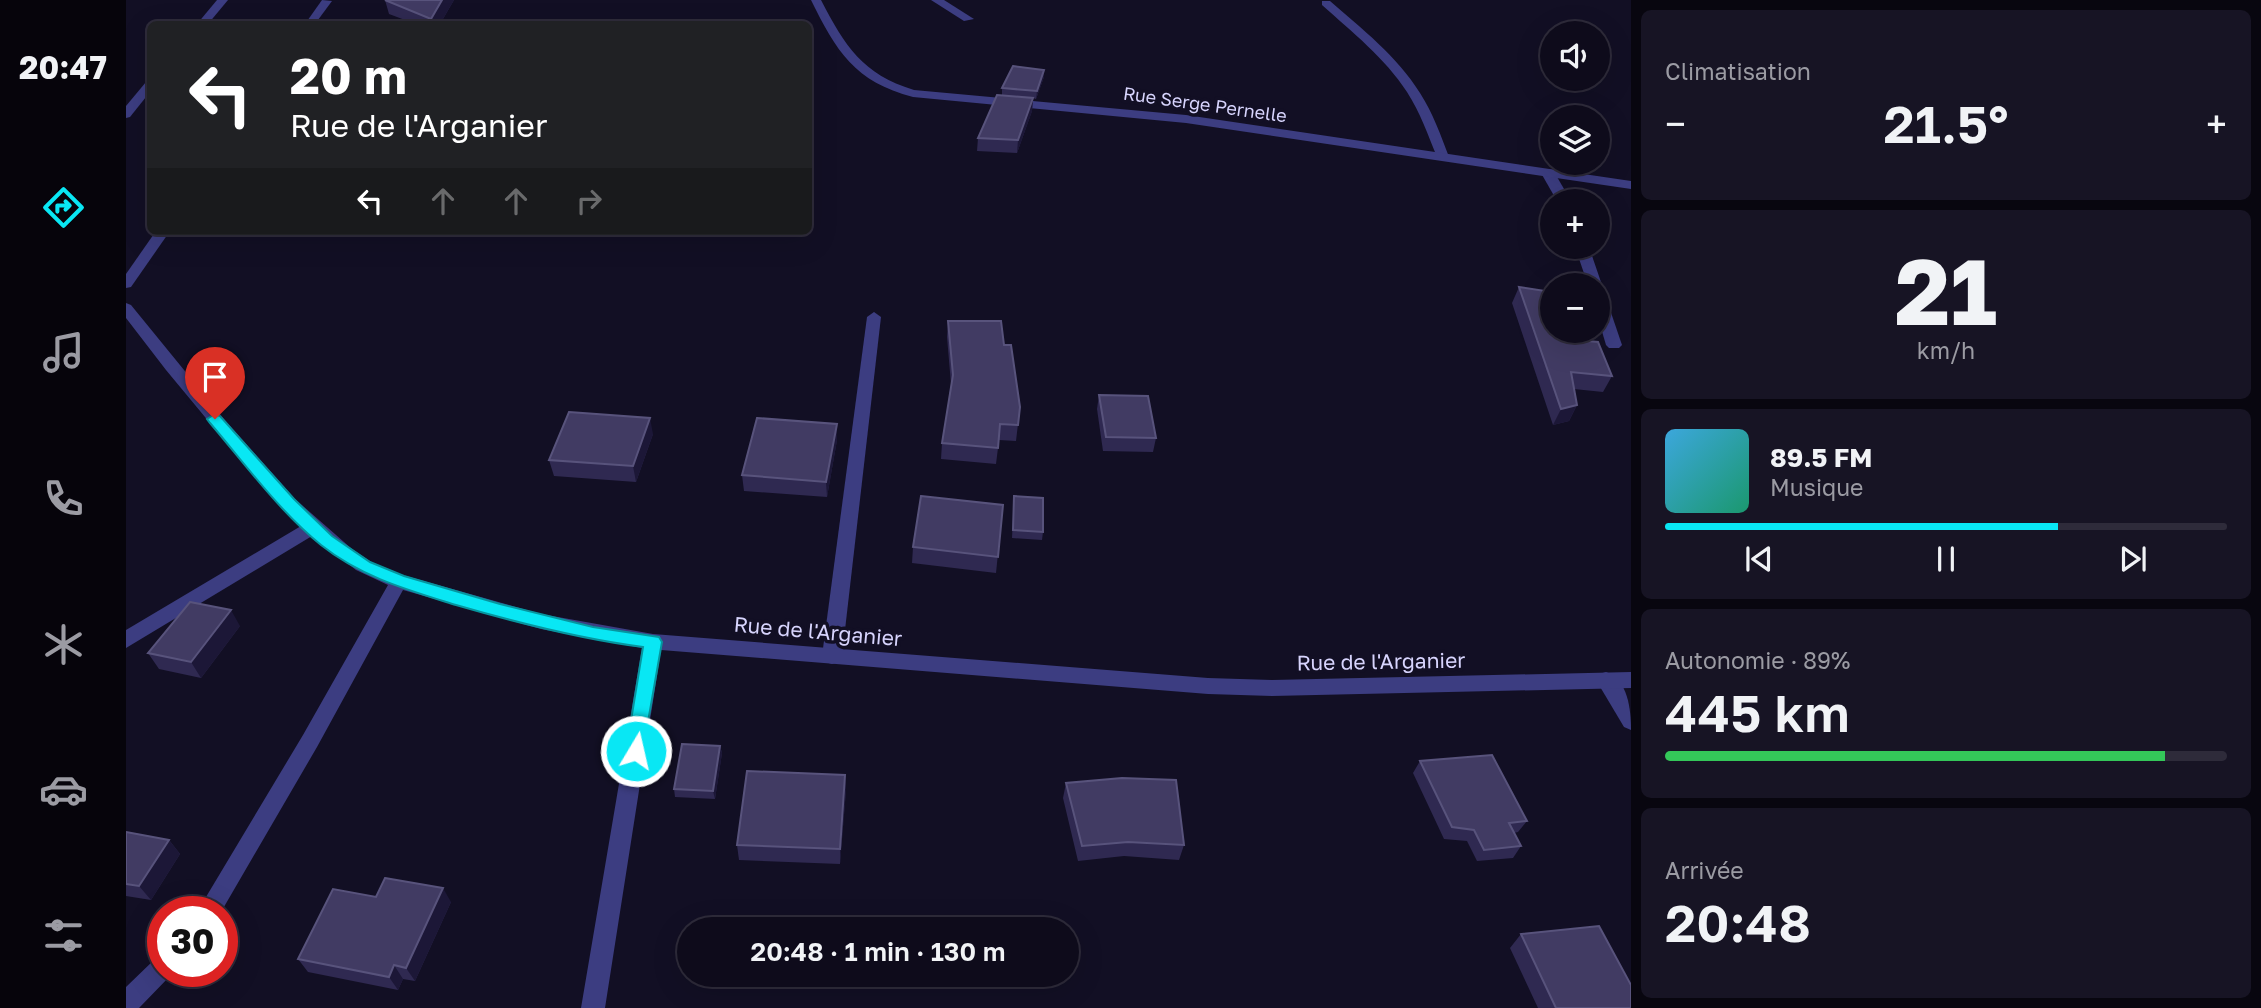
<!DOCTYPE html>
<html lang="fr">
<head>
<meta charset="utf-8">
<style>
  :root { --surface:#0e0b1b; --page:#171424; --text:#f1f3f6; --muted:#9b9ba3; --line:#2e2b3a; --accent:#09e7f4 }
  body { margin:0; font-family:"Golos Text",sans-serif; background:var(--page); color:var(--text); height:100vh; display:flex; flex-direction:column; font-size:26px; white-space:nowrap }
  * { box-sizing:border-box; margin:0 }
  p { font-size:23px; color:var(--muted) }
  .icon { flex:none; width:38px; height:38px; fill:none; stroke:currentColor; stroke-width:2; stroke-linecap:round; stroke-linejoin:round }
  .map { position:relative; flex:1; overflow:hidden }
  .side { display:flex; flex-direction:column; gap:10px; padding:10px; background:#08060f; width:630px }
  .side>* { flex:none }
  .banner { position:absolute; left:21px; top:21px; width:665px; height:214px; border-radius:10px; box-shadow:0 7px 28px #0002,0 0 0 2px var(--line); background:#202124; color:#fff; overflow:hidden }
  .fabs { position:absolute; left:1414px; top:21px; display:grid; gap:14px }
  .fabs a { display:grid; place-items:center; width:70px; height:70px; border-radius:50%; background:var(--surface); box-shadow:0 7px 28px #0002,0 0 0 2px var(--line); font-size:35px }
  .speed { position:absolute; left:21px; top:896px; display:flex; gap:14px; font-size:35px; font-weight:700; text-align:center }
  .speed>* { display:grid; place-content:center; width:91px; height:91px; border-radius:50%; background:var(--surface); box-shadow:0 7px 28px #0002,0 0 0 2px var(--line); line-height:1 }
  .speed .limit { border:10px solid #d22; background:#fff; color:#111 }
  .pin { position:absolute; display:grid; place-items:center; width:60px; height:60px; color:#fff; margin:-72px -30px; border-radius:50% 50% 50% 0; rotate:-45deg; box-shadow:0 0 7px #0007 }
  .pin .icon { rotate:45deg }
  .me { position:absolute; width:77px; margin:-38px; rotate:9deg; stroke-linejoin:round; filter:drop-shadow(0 0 5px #0008) }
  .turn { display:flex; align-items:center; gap:24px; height:147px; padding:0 28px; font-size:32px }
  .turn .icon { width:91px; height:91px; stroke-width:2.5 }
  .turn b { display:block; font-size:49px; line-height:60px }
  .lanes { display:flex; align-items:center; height:66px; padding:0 28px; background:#0003; justify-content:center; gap:35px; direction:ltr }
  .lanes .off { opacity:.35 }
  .big { font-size:52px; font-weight:600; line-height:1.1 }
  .side .tile { flex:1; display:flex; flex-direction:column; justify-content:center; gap:10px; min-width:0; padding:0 24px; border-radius:10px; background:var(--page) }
  .side .dial { align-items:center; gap:0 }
  .dial b { font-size:91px; line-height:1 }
  .song { display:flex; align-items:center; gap:21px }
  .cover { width:84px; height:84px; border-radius:10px; background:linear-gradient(135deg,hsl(200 70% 55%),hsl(160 70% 35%)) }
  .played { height:7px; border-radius:4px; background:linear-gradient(90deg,var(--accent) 70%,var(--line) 70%) }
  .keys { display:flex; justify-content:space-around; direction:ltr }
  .heat { display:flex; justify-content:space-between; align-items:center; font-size:38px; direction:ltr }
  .charge { height:10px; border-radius:5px; background:linear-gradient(90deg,#34c759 89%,var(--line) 0) }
  .trip { position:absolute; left:551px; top:917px; width:402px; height:70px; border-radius:35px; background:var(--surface); box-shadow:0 7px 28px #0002,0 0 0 2px var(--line); font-weight:600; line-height:70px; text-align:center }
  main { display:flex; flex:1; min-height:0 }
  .tab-bar { display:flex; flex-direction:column; width:126px; justify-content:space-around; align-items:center; background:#06040b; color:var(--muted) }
  .tab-bar .icon { width:49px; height:49px }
  .tab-bar .selected { color:var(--accent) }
  .tab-bar b { font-size:32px; color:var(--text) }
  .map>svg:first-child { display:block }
</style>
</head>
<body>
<main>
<nav class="tab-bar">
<b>20:47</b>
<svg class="icon selected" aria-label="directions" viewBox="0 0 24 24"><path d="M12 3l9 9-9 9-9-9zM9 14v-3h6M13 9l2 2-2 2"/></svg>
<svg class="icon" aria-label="music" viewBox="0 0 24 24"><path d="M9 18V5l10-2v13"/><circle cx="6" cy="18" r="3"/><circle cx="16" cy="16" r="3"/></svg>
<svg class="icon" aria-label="phone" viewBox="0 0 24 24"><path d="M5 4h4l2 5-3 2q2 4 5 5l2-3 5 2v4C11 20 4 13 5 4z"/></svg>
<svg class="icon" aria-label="climate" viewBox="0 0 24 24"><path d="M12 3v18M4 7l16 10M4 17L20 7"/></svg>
<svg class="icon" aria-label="car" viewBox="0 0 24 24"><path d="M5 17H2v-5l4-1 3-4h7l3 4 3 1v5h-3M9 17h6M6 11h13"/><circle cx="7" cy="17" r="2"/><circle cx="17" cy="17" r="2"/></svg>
<svg class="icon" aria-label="filters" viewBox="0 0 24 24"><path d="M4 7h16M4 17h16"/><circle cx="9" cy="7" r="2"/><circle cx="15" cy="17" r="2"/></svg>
</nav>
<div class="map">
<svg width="1505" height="1008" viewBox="0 0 1505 1008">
  <rect width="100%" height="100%" fill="#120f24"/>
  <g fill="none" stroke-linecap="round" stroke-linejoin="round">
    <g fill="#3c3d81" fill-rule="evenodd">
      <path d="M1196,1H1204C1236,29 1271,56 1294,93C1307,113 1315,136 1323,157L1322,160H1312L1311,157C1302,135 1294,112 1281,92C1259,58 1226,32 1196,5Z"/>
      <polygon points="1422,169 1427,170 1445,201 1431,201 1415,173"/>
      <polygon points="1449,247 1463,247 1476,285 1474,288 1472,289 1472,285 1462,285"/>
      <polygon points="1472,291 1479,295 1496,345 1493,348 1483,348 1480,345 1472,318"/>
      <polygon points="748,312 755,317 716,656 713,662 706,664 699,662 696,656 741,317"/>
      <path d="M1480,672C1502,679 1505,710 1505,730L1498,727L1470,680L1473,674Z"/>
    </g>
    <g fill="#3c3d81" fill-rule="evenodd">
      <polygon points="91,0 102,0 82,24 71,24"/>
      <polygon points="196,0 206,1 189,24 179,24"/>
      <path d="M685,0H695C719,46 736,74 788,90L1060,115L1505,181V189L1060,123L787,97C729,82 710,51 685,0Z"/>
      <polygon points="805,0 818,0 848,19 838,21"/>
      <polygon points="20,82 24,82 24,92 4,117 0,118 0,106"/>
      <polygon points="30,231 44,231 5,287 0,288 0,274"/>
      <polygon points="0,303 5,305 98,419 169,499 226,549 250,565 273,574 415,614 527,634 1082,678 1146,680 1505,672 1505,688 1146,696 1082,694 535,650 479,1008 455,1008 516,648 415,629 277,590 191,747 95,912 71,912 177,735 262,585 230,570 186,536 0,648 0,630 175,526 118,464 40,370 0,318"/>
      <polygon points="37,956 37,971 47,971 45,975 13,1008 0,1008 0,987 29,959"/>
    </g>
  </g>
  <g fill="#2f2951">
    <polygon points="259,0 328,0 314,24 244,24 279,20 263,14"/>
    <polygon points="918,70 918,77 910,99 907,98 906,111 891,153 851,151 852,138 876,95 876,88"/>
    <polygon points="109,231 168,231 165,236 109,233"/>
    <polygon points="1393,287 1439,339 1486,376 1477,392 1448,389 1451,405 1443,421 1427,425 1386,303"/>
    <polygon points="822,321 878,345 894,407 890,441 873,440 870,464 815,459 816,443 825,384 821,337"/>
    <polygon points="973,395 1030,438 1027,452 977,451 971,409"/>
    <polygon points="711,424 711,440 701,497 618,491 616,475"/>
    <polygon points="527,434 510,482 428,476 423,460"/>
    <polygon points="888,496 917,532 916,540 886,538"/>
    <polygon points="877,505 870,573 786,563 787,547"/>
    <polygon points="114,626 75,678 33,669 22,653"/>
    <polygon points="594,746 596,753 589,799 549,797 548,789"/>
    <polygon points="1294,761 1401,821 1392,832 1388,833 1395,846 1387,858 1351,861 1341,841 1318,839 1287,773"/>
    <polygon points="719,775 720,790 714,864 613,860 611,845"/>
    <polygon points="940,783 1058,845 1053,860 998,856 952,861 937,798"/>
    <polygon points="0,832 43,840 54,854 25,900 0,896"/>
    <polygon points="250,897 325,902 289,981 277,979 272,990 182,972 172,959"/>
    <polygon points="1395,934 1505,1008 1412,1008 1384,948"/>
  </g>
  <g fill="#1c1737">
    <polygon points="316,0 328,0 314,24 307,24 305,19"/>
    <polygon points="918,70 918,77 910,99 911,91"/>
    <polygon points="907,98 906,111 891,153 892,140"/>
    <polygon points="1451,405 1443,421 1427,425 1435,409"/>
    <polygon points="524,418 527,434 510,482 507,466"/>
    <polygon points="711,424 711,440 701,497 700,482"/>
    <polygon points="105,610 114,626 75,678 65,662"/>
    <polygon points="594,746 596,753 589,799 587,791"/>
    <polygon points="719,775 720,790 714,864 714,849"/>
    <polygon points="43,840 54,854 25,900 13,886"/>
    <polygon points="317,888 325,902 289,981 280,968"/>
    <polygon points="268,965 277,979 272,990 263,977"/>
  </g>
  <g fill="#413b63" stroke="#58537c" stroke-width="2">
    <polygon points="259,0 316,0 305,19"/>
    <polygon points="247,20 305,21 301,24 244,24"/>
    <polygon points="887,66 918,70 911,91 876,88"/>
    <polygon points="871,95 907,98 892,140 852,138"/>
    <polygon points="1393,287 1426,292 1426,331 1438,331 1439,339 1472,342 1486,376 1445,372 1451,405 1435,409"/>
    <polygon points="822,321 875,321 878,345 885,345 894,407 892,425 874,424 872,448 816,443 827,375"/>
    <polygon points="973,395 1022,396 1030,438 980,437"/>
    <polygon points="443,412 524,418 507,466 423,460"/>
    <polygon points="631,418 711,424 700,482 616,475"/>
    <polygon points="795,496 877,505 872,557 787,547"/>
    <polygon points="888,496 917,498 917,532 887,530"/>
    <polygon points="64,602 105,610 65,662 22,653"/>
    <polygon points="556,744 594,746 587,791 548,789"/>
    <polygon points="1366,755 1401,821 1383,823 1395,846 1358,850 1348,830 1326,827 1294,761"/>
    <polygon points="621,771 719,775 714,849 611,845"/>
    <polygon points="996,778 1050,780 1058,845 1002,842 956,846 940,783"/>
    <polygon points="0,832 43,840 13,886 0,884"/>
    <polygon points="259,878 317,888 280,968 268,965 263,977 172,959 207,889 250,897"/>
    <polygon points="1473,926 1505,985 1505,1008 1430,1008 1395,934"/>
  </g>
  <path fill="#09e7f4" stroke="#06969f" stroke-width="2" d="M89,414L94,416L168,499L206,536L244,562L278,576L374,604L467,627L533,637L536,642L516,756L510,759L503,756L500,751L517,647C454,639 392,623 330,605C282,590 235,577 195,545C153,511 119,464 84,423L81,419Z"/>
  <g text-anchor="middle" stroke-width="7" stroke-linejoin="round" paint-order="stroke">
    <g font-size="18" fill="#d7d4fd" stroke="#120f24">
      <text transform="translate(1079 105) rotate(8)" y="6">Rue Serge Pernelle</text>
    </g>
    <g font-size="21" fill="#d7d4fd" stroke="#120f24">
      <text transform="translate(692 632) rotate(5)" y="7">Rue de l'Arganier</text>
      <text transform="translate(1255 662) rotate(-1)" y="7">Rue de l'Arganier</text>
    </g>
  </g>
</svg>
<div class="fabs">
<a><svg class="icon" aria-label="sound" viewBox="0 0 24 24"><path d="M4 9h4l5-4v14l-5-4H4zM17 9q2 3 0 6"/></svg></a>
<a><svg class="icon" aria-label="layers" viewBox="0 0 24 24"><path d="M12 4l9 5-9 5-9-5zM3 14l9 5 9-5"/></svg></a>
<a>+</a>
<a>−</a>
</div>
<div class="speed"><div class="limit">30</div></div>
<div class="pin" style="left:89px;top:419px;background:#d93025"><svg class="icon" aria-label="arrive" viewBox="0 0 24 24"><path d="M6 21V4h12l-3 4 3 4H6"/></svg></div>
<svg class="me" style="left:510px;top:751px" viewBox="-20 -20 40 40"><circle r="17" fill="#09e7f4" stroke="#fff" stroke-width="3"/><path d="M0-11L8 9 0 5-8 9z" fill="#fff"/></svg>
<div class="trip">20:48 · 1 min · 130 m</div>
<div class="banner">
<div class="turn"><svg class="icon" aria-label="left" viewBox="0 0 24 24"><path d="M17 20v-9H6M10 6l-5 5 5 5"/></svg><div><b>20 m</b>Rue de l'Arganier</div></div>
<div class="lanes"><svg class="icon" aria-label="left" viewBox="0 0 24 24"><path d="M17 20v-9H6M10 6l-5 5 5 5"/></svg><svg class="icon off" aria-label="ahead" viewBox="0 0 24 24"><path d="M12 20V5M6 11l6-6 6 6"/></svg><svg class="icon off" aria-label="ahead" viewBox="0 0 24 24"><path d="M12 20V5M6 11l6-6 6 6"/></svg><svg class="icon off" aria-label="right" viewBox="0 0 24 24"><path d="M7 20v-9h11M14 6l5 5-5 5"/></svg></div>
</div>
</div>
<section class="side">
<div class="tile"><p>Climatisation</p>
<div class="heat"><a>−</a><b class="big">21.5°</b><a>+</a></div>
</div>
<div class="tile dial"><b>21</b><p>km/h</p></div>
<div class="tile">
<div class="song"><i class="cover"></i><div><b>89.5 FM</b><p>Musique</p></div></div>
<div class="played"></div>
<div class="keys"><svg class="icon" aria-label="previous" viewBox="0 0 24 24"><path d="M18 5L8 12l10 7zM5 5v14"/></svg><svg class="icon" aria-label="pause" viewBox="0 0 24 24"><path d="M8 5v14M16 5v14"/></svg><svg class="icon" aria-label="next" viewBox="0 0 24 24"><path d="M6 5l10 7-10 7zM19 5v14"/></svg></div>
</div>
<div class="tile"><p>Autonomie · 89%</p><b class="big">445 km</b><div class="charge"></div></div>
<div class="tile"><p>Arrivée</p><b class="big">20:48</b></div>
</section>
</main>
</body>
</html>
